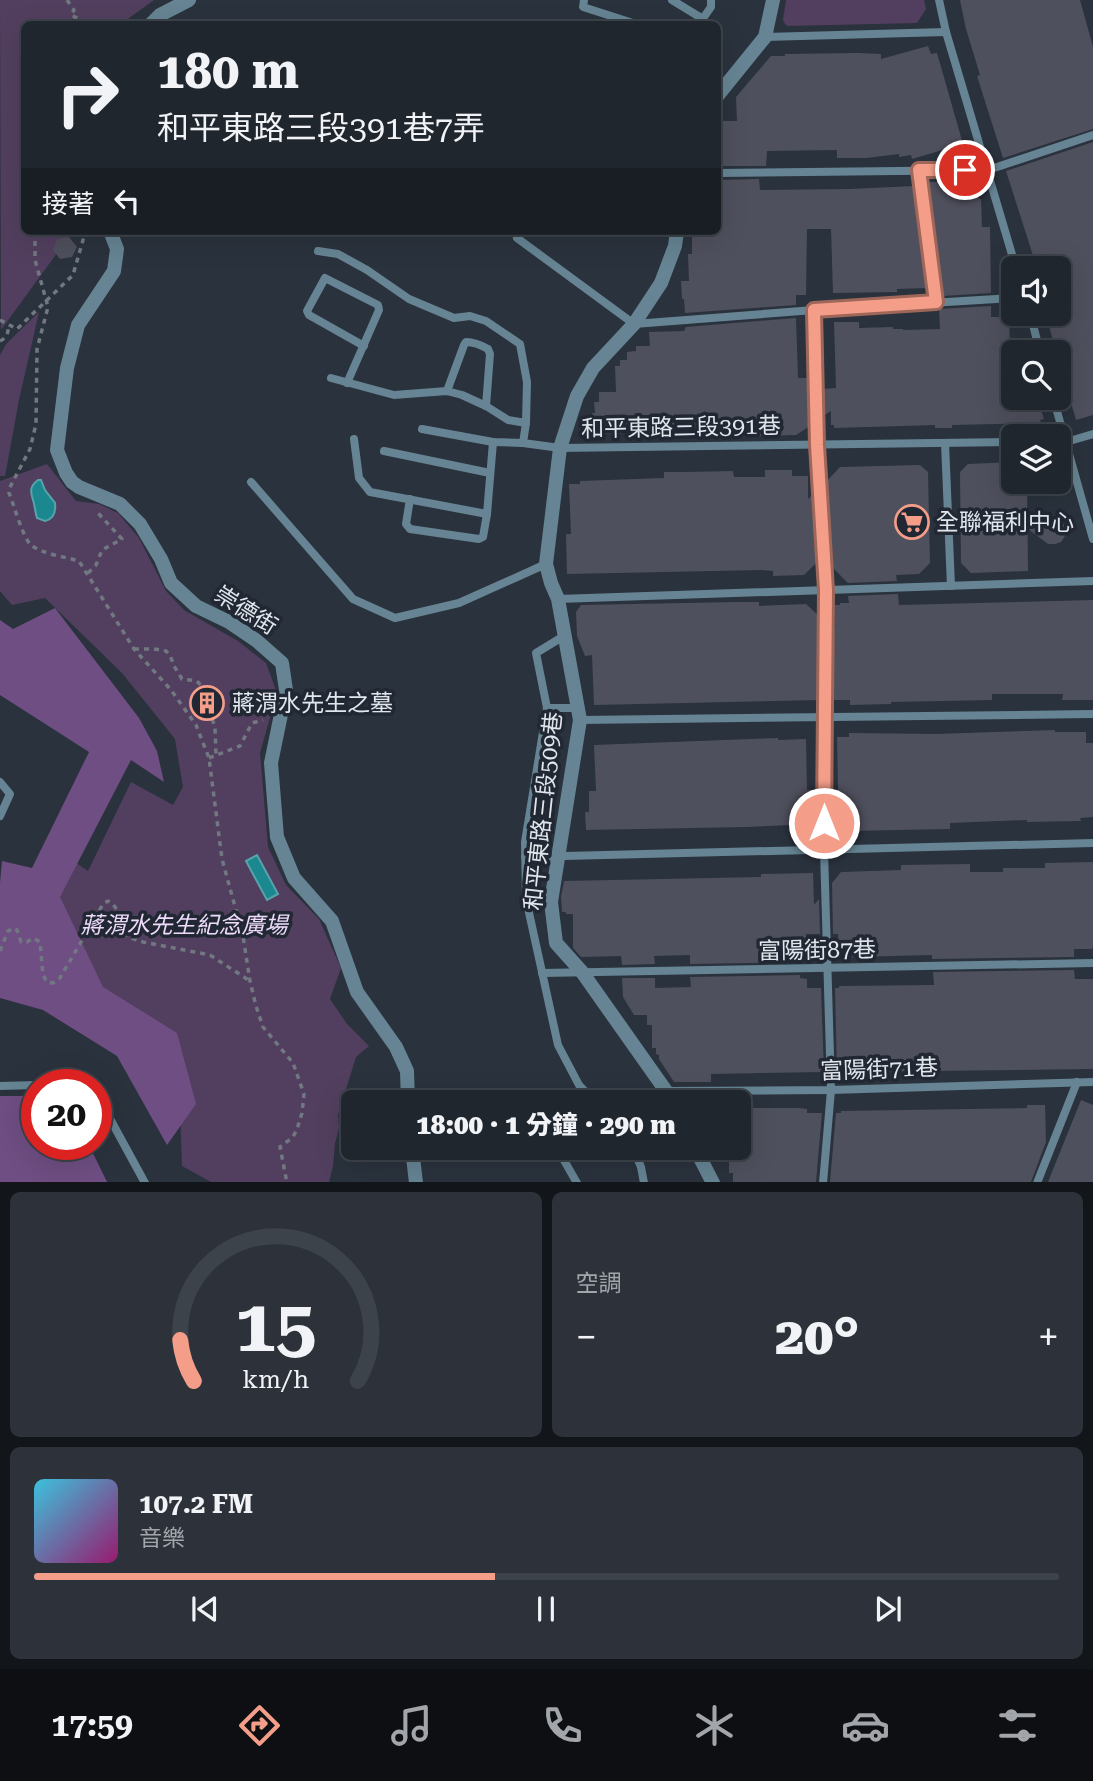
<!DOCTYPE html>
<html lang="zh-TW">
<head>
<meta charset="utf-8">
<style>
  :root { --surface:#20262e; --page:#2d323a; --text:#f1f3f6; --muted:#a2a5aa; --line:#3d434a; --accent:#f49e89 }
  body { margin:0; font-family:"Roboto Serif","Noto Sans TC",serif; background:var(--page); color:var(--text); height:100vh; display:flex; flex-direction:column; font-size:26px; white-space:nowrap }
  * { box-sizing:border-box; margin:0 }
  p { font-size:23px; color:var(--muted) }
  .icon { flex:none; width:38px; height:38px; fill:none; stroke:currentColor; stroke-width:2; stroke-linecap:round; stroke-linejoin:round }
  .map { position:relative; height:1182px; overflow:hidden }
  .sheet { display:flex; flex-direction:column; gap:10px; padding:10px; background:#121519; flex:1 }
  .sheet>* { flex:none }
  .guide { position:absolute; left:21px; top:21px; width:700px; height:214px; border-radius:10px; box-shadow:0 7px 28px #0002,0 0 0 2px var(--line); background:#20262e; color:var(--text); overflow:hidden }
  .tools { position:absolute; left:1001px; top:256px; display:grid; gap:14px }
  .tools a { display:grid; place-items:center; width:70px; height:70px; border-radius:10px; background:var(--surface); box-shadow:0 7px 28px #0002,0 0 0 2px var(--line); font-size:35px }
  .speed { position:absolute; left:21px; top:1069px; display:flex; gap:14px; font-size:35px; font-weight:700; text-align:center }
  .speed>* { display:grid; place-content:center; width:91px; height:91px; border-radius:50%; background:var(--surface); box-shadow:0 7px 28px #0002,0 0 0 2px var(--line); line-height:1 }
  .speed .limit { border:10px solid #d22; background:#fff; color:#111 }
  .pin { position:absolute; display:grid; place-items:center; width:60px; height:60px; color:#fff; margin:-30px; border:4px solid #fff; border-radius:50%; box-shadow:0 2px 7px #0007 }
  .me { position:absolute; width:77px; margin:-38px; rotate:0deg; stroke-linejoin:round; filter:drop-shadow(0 0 5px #0008) }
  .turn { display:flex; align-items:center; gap:24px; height:147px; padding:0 21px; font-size:32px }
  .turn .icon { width:91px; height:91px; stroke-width:2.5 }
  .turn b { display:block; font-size:49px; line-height:60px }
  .then { display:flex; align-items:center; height:66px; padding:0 21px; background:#0003; gap:14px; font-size:26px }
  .big { font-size:52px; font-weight:800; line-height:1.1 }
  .sheet .card { flex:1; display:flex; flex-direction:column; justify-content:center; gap:10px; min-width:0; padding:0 24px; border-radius:10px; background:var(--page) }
  .sheet .dial { align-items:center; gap:0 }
  .dial svg { height:182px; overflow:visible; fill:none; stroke:var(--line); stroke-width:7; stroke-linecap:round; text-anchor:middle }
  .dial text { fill:var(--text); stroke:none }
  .song { display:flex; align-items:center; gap:21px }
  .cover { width:84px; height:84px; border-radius:10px; background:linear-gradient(135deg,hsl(190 70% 55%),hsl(320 70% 35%)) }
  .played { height:7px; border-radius:4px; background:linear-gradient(90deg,var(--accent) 45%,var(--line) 45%) }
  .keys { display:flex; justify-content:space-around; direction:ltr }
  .heat { display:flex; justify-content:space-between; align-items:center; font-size:38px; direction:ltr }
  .sheet .tiles { flex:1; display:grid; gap:10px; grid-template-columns:1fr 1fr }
  .card:last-child { grid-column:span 2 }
  .trip { position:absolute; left:341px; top:1090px; width:410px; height:70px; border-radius:10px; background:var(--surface); box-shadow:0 7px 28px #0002,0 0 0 2px var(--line); font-weight:800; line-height:70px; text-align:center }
  .tab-bar { display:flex; height:112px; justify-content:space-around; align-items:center; background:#0d0f12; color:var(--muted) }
  .tab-bar .icon { width:49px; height:49px }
  .tab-bar .selected { color:var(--accent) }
  .tab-bar b { font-size:32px; color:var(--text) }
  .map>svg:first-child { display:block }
</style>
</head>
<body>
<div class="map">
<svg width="1093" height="1183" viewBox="0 0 1093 1183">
  <rect width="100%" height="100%" fill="#2a323d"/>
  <g fill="#523f5f">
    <polygon points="0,0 154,0 129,18 126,24 24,24 24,231 73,231 1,330"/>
    <polygon points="786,0 924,0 926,9 917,23 788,26 785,24 783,20"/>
    <polygon points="39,312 19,400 5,476 0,476 0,355 7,343"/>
    <polygon points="47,464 76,501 99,504 118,513 139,538 166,591 184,610 238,641 266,663 277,693 260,753 268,847 286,885 319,919 341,968 330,999 347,1024 369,1046 356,1057 338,1115 339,1128 335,1144 333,1166 329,1182 211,1182 182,1166 179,1081 9,951 66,856 88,871 131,782 173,805 183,787 175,739 122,673 45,598 12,605 0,591 0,481"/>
  </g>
  <g fill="#6f4e83">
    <polygon points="55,608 139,718 157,751 164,782 131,760 60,897 103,987 177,1033 196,1104 167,1145 117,1056 43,1010 0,998 0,883 2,861 32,868 89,752 0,695 0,620 13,629"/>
    <polygon points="0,1096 37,1096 37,1144 89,1145 107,1182 0,1182"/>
  </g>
  <g fill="#1b878f" stroke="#56a4ab" stroke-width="2">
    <path d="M38,480H41L45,490L55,503C56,512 54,519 45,521L37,518C35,512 35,506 33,500C30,491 30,486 38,480Z"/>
    <polygon points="257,855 278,894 267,900 246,861"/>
  </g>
  <g fill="#4f505d">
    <polygon points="960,0 1080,0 1093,47 1093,129 1003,158 977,76 980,75 966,29"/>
    <polygon points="928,46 931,54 937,53 963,144 912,159 911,155 899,157 899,154 866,158 837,158 837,150 767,151 766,166 718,166 718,134 720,134 720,121 737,121 736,97 771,56 785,56 785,54 858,53 881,54 881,59"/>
    <polygon points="1093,142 1093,415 1076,420 1059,360 1059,352 1056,352 1047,318 1051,317 1050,313 1059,313 1059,268 1037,268 1006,171"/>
    <polygon points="718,180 759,179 760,190 850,189 914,186 928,288 897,289 897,292 833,293 831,229 807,229 806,295 796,295 796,305 685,313 684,299 682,299 681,281 689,281 688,254 692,254 692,236 695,235 695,231 718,231"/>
    <polygon points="927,182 973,182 973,194 979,193 979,199 981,199 982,227 990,227 991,293 942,296"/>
    <polygon points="69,237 77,247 72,257 60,259 53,250 57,239"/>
    <polygon points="991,306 991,317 1009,317 1011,381 1013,381 1013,397 1037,397 1044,419 1040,420 1041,423 952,425 952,428 935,428 935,425 834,428 834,425 831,425 831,411 823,416 822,389 836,388 834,322 859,322 859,328 893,327 893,329 903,329 903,330 940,329 939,309"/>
    <polygon points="796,318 798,378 807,378 807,389 809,389 810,426 796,435 731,437 730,427 699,428 699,431 652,432 652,429 621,430 621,434 605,434 605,431 592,431 592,413 595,413 594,402 599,402 599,392 616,392 615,366 620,366 620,360 627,360 627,352 636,351 636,346 650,346 649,332 684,331 686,327"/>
    <polygon points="1013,462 1013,481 1027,481 1028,571 971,573 961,563 960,472 968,464"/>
    <polygon points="920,465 928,472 930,563 919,574 896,575 897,581 848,583 831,566 826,482 840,467"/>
    <polygon points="765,470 792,470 792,476 808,476 808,499 813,494 818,561 804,575 773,576 773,571 761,570 567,574 566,534 571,534 569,484 580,484 580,481 664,478 664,472 687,472 733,471 734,477 765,477"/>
    <polygon points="1051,519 1057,519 1063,523 1066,530 1065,536 1061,542 1055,544 1048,544 1028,529"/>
    <polygon points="898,594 899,605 1093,600 1093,700 1062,700 1063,694 992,694 992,700 891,702 891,704 850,705 850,700 832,700 832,627 835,629 834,605 840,605 840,603 849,603 848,596"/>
    <polygon points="737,602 759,602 759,606 806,604 819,616 819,700 594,705 592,655 585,656 577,636 576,612 581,605"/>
    <polygon points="1055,730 1055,732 1086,732 1086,743 1093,743 1093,817 1080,818 1081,821 1027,822 1027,820 950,823 950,829 847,831 831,816 831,790 838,790 837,737 849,737 849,733 936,734"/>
    <polygon points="778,738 778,740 806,739 807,790 818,790 818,803 813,799 813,824 746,827 586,830 585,812 589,812 589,791 596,791 594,745"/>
    <polygon points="1093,862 1093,947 1092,949 1074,949 1074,957 932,959 932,955 852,957 852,952 839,952 838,934 833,934 832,883 841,872 901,870 901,865 970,864 970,872 1003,872 1003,868 1045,868 1045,863"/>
    <polygon points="813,873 814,905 819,899 820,934 806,934 807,958 801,958 800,962 690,964 690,955 654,956 655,964 622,965 621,956 581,957 573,948 573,914 566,914 566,912 562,912 561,897 564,881 761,877 761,874"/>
    <polygon points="1074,970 1075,979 1093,979 1093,1069 837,1072 835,988 839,988 839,986 934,985 933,972"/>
    <polygon points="800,975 800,978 807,979 807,988 821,988 824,1072 711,1074 711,1082 674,1082 659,1059 659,1055 656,1054 656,1048 652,1048 652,1025 647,1025 647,1015 634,1015 623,997 622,978 655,978 655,988 691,987 690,977"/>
    <polygon points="1081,1100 1093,1105 1093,1182 1048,1182"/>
    <polygon points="1027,1105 1045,1105 1046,1142 1031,1182 830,1182 836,1113 841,1113 841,1111 1027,1108"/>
    <polygon points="738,1108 798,1108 807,1109 807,1113 822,1113 816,1182 733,1182 733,1173 729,1173 729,1156 738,1156"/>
  </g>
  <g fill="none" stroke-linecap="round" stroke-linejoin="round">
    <g stroke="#717881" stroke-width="3.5" stroke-dasharray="5 5" stroke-linecap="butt">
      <polyline points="67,0 74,10 71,15 89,24"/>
      <path d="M35,231V260L48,307L37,349L36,424L30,449L9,489V493C14,505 23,538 31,545C42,554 66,557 79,561L134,649L171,690L196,725L209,758L222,859L243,936L250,981L256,1006L263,1027L293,1063L304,1094L302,1113L297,1129L293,1137L280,1147L287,1183"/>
      <polyline points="0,320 17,329 73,275 85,233 88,231"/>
      <path d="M0,341C6,338 10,332 7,325"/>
      <polyline points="88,573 96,565 102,550 122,539 97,512"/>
      <polyline points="134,649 154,649 166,651 170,655 174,666 182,679 197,681 217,704 209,710 215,727 216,755"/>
      <polyline points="209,758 240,746 252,723 263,720"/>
      <polyline points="0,951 8,931 13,928 17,930 21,942 27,942 33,938 40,942 43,975 47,982 53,983 60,978 103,904 108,901 112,903 118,911 122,929 128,937 143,942 210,955 250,981"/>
    </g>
    <g stroke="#668493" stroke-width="8">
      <polyline points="584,0 583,7 636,24"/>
      <polyline points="672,0 703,19"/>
      <polyline points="939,0 946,32 1016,268"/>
      <polyline points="699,24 711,7 711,0"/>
      <polyline points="765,37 946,32"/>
      <polyline points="919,170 936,302"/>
      <polyline points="718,173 988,170 1093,135"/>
      <polyline points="517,238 634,324 814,310 1013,298"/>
      <polyline points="318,251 338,254 367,270 409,299 454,318 470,316 486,321 520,344 527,382 526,423 523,443 560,448 1013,442"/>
      <polyline points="814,310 817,445 826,590 824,850 831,1090 823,1183"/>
      <polyline points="1030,313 1040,352"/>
      <polyline points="331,378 394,395 447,391 462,395 486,406 508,420 526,423"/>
      <polyline points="347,383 379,310 378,305 325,278 307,311 309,315 364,346"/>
      <path d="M447,391L464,345L466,342C474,342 481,345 488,349L490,354L486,406"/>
      <polyline points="1053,397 1093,539"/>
      <polyline points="422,429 493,442 523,443"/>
      <polyline points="354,439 359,478 370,492 487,514"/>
      <polyline points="1059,442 1066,442 1093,434"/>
      <polyline points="945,443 951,586"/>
      <polyline points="384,451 490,473"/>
      <polyline points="251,482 353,599 395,618 459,603 546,564"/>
      <polyline points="410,499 406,524 410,529 479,539 483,537 487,514 493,442"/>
      <polyline points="558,599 1093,581"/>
      <polyline points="564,636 536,653 547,708 525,842 526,899 558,1045 579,1085 595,1102"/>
      <polyline points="547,708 578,708"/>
      <polyline points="580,720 1093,714"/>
      <polyline points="0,782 10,794 0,816"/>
      <polyline points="525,857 1093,843"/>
      <polyline points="542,973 1093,963"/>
      <polyline points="39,1085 92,1085"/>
      <polyline points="0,1086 37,1085"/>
      <polyline points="666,1091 831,1090 1093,1082"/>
      <polyline points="96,1093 145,1183"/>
      <polyline points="557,1148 577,1183"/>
      <polyline points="633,1148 641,1167 644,1183"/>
      <polyline points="1037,1183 1077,1082"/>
    </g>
    <g stroke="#668493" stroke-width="14">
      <polyline points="151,24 160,15 189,0"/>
      <polyline points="718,95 765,37 773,0"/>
      <polyline points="110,231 117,249 114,271 78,325 67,368 57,450 66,473 72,482 79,487 120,504 140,524 161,559 171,583 196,606 229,622 257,641 282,663 286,690 271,763 277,837 294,878 332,921 357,992 396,1047 407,1071 408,1102"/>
      <polyline points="672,1102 666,1091 582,972 556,943 551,902 580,720 558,599 551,583 546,564 560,448 577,396 593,368 634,324 661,283 675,246 677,231"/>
      <polyline points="412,1148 416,1183"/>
      <polyline points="695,1148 713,1183"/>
    </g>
  </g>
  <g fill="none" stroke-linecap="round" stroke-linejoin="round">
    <g stroke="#9f6759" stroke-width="18">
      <polyline id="route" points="824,823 826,590 817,445 814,310 936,302 919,170 965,170"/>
    </g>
    <use href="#route" stroke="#f49e89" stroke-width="12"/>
  </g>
  <defs>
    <g id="supermarket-ring" transform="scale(1.75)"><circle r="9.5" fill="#212833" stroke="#f49e89" stroke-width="1.5"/><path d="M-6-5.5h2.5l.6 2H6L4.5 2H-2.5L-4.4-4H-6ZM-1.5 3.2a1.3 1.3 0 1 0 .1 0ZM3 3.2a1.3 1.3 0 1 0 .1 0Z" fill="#f49e89"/></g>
    <g id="building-ring" transform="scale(1.75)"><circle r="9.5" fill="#212833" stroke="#f49e89" stroke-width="1.5"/><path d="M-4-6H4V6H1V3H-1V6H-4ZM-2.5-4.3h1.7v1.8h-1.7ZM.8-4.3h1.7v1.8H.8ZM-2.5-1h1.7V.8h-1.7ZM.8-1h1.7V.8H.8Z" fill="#f49e89"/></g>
  </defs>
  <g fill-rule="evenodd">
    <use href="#supermarket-ring" x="912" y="522"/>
    <use href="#building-ring" x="207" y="703"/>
  </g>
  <g text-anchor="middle" stroke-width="7" stroke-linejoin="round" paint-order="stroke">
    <g font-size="23" fill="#e1e6ed" stroke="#212833">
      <text transform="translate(681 427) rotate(-1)" y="8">和平東路三段391巷</text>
      <text transform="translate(246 610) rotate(32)" y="8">崇德街</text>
      <text transform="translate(543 811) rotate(-84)" y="8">和平東路三段509巷</text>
      <text transform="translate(817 950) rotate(-1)" y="8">富陽街87巷</text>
      <text transform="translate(879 1069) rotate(-2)" y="8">富陽街71巷</text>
    </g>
    <g font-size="23" fill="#e1e6ed" stroke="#212833" text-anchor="start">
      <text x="936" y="530">全聯福利中心</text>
      <text x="232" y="711">蔣渭水先生之墓</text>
    </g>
    <g font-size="23" font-style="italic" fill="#eddafa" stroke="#212833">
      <text x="184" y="933">蔣渭水先生紀念廣場</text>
    </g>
  </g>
</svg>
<div class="tools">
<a><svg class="icon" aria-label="sound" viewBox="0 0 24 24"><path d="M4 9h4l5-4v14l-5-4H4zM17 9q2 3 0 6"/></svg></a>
<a><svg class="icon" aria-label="search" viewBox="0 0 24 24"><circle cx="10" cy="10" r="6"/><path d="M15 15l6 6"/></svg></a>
<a><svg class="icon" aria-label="layers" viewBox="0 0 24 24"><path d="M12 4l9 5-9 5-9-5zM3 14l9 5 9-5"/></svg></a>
</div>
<div class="speed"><div class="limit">20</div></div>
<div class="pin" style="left:965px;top:170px;background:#d93025"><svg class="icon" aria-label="arrive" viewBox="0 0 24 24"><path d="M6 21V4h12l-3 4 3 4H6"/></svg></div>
<svg class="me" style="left:824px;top:823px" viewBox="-20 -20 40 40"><circle r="17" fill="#f49e89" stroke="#fff" stroke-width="3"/><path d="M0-11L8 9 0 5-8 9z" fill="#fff"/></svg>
<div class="trip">18:00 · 1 分鐘 · 290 m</div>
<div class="guide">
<div class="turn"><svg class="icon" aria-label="right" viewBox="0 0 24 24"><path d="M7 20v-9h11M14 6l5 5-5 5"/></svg><div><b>180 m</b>和平東路三段391巷7弄</div></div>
<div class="then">接著<svg class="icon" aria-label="left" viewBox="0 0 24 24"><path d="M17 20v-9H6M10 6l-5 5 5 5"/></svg></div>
</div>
</div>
<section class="sheet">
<div class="tiles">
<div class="card dial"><svg viewBox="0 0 100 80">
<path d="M14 69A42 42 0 1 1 86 69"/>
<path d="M14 69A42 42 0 0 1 8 51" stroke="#f49e89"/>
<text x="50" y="56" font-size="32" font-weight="700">15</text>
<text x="50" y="72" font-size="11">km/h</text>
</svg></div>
<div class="card"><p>空調</p>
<div class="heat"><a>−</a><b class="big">20°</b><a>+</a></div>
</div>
<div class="card">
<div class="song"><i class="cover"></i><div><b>107.2 FM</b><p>音樂</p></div></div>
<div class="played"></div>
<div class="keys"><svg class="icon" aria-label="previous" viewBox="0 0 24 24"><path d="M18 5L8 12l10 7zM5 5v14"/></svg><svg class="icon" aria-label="pause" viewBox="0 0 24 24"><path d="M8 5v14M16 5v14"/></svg><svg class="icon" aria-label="next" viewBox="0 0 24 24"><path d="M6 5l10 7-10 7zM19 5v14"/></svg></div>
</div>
</div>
</section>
<nav class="tab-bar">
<b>17:59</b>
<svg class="icon selected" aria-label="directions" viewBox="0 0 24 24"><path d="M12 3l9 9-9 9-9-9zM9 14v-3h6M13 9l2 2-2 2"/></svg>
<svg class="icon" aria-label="music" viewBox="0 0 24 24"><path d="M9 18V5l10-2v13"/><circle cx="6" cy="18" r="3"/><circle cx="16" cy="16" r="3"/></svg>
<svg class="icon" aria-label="phone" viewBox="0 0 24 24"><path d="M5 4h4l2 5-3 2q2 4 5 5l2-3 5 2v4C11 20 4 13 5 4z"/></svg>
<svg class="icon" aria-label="climate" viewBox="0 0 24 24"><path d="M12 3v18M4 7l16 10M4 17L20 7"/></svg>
<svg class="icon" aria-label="car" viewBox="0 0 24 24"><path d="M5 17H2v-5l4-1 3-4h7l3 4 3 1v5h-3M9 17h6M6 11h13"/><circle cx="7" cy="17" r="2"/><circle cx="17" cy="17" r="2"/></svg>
<svg class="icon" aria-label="filters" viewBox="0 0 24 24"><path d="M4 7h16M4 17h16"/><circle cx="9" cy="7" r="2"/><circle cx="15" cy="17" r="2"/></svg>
</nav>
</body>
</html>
